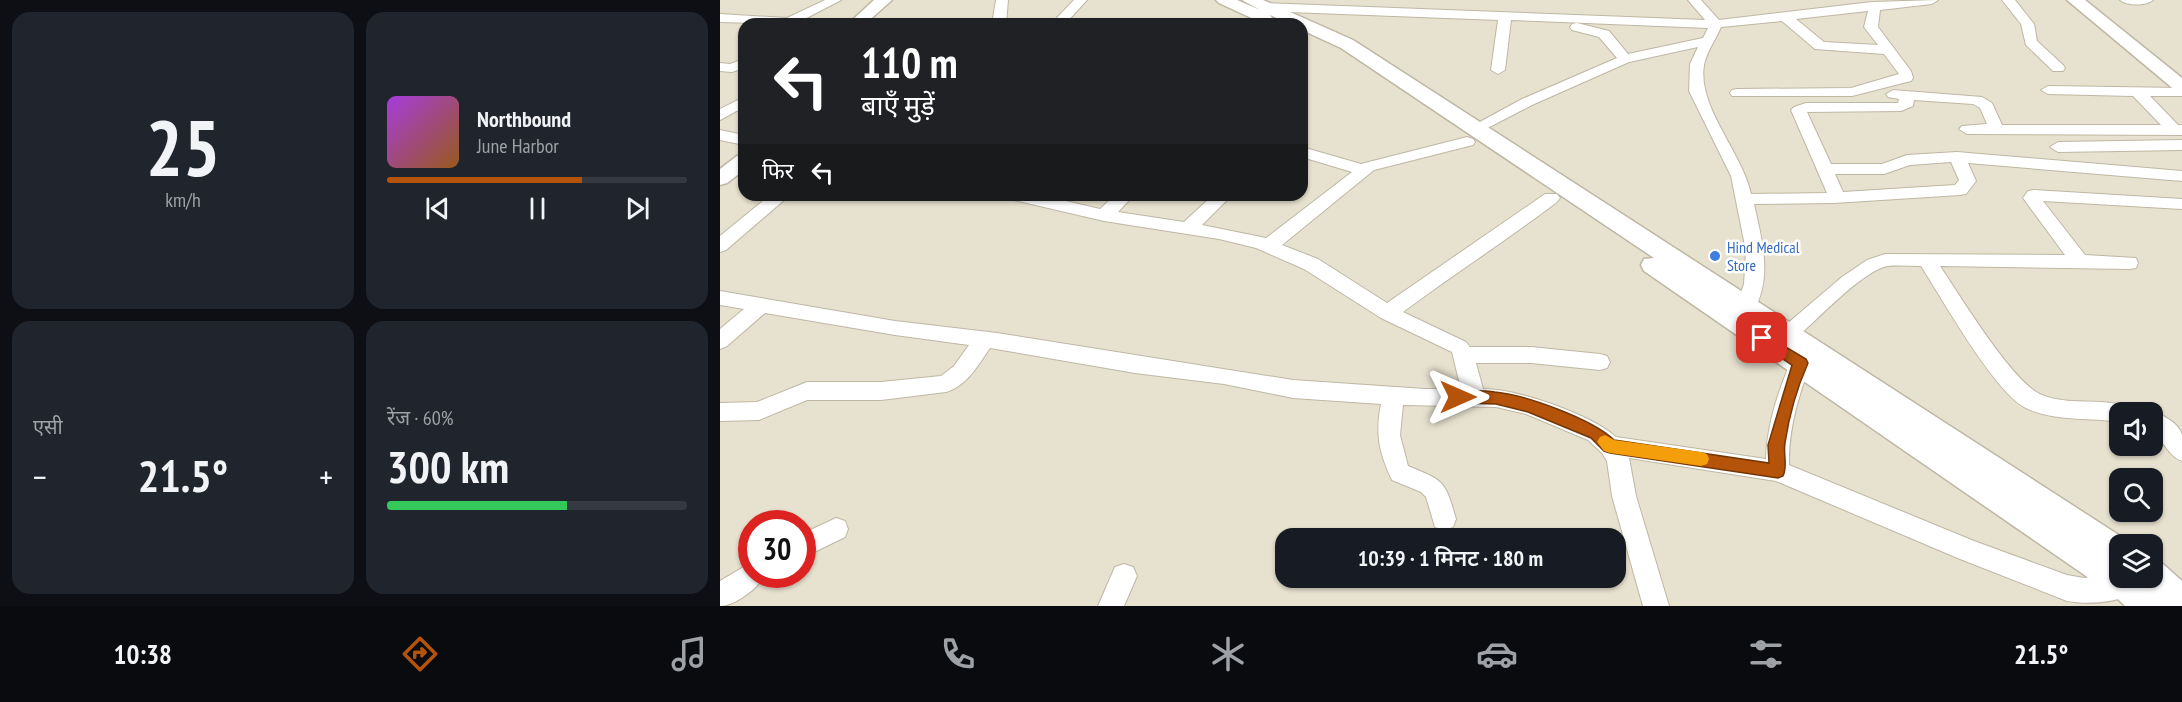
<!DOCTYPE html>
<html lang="hi">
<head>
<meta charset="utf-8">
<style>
  :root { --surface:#171b24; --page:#20242c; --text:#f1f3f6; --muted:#9ea1a6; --line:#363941; --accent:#b45309 }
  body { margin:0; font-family:"PT Sans Narrow","Noto Sans Devanagari",sans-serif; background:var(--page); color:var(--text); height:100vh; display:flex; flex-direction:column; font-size:22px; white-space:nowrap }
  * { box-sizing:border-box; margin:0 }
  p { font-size:20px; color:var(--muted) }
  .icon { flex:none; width:33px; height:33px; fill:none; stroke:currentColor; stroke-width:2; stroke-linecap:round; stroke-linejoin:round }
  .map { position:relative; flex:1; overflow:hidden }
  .panel { display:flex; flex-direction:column; gap:12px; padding:12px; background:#0d0f14; width:720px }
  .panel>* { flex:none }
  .banner { position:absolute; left:18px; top:18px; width:570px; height:183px; border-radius:18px; box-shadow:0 2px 4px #0004; background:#202124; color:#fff; overflow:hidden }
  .controls { position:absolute; left:1389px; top:402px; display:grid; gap:12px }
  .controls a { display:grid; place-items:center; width:54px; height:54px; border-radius:12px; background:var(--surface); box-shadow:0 2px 4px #0004; font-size:30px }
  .speed { position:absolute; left:18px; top:510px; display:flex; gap:12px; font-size:30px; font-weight:700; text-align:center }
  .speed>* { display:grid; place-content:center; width:78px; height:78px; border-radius:50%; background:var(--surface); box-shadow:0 2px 4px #0004; line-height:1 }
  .speed .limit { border:9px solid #d22; background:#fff; color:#111 }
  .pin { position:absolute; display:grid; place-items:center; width:51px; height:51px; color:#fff; margin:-26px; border-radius:12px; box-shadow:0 3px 9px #0006 }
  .me { position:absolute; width:66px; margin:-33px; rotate:90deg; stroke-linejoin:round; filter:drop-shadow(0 0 4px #0008) }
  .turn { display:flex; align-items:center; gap:21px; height:126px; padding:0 24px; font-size:27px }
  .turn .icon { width:78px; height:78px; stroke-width:2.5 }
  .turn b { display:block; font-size:42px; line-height:51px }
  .then { display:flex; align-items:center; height:57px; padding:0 24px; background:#0003; gap:12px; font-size:22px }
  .big { font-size:45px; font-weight:600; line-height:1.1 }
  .panel .tile { flex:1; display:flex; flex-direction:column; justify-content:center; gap:9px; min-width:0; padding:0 21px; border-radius:18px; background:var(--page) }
  .panel .dial { align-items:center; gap:0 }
  .dial b { font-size:78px; line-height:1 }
  .song { display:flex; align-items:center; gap:18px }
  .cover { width:72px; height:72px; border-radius:9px; background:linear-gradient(135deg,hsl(280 70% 55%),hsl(30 70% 35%)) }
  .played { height:6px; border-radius:3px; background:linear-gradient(90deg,var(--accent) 65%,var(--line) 65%) }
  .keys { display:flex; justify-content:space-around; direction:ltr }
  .heat { display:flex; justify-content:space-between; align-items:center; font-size:33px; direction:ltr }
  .charge { height:9px; border-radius:4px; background:linear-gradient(90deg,#34c759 60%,var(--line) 0) }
  .panel .tiles { flex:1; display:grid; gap:12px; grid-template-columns:repeat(2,1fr) }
  .trip { position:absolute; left:555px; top:528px; width:351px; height:60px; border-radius:18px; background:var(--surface); box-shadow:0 2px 4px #0004; font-weight:600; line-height:60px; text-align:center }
  .tab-bar { display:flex; height:96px; justify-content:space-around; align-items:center; background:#090b0e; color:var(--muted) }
  .tab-bar .icon { width:42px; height:42px }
  .tab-bar .current { color:var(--accent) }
  .tab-bar b { font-size:27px; color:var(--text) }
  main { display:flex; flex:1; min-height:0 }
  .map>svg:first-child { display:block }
</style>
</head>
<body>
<main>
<section class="panel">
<div class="tiles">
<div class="tile dial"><b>25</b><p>km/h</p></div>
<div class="tile">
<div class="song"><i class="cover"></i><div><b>Northbound</b><p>June Harbor</p></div></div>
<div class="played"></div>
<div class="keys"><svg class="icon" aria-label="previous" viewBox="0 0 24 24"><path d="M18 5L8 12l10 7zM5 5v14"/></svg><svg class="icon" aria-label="pause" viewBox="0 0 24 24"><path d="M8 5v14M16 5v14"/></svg><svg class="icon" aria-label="next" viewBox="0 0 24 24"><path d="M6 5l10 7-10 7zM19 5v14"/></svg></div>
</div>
<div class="tile"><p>एसी</p>
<div class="heat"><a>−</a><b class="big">21.5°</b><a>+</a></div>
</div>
<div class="tile"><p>रेंज · 60%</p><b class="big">300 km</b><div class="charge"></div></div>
</div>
</section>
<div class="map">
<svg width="1462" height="606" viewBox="0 0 1462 606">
  <rect width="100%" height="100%" fill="#f2efe2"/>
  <path fill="#e7e1cf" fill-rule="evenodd" d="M0,0H1462V606H0ZM24,24H582V195H24ZM1400,412H1432V446H1400ZM1400,478H1432V512H1400ZM32,524H82V574H32ZM566,538H896V578H566ZM1400,544H1432V578H1400Z"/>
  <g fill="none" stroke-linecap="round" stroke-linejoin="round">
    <g stroke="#beb7a4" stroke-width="2">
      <g id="minor">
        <polygon points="105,0 121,0 75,24 0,22 0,14 67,18"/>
        <polygon points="276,0 288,0 286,24 272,24"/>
        <polygon points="354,0 367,0 345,24 331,24"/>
        <path d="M968,0H981L999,20L1152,2L1218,0L1212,4L1160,10L1158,27L1191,71L1193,78L1191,81L1132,96H1012L1010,93L1012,90L1017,89L1131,88L1179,74L1164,54L1095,49L1062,21L1001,27C996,39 986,53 984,65C977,107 1022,152 1031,194L1107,193L1071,110L1074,107L1086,103H1178L1179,99L1168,97L1166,94L1173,90L1262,97L1272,103L1282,125H1441L1413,96L1328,94L1321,90L1328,86L1462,88V96H1430L1458,125H1462V135L1247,134L1239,129L1242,126L1267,124L1260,108L1253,104L1194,100L1193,106L1181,111L1087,112L1111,164H1162L1187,155L1237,152L1462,171V181L1248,163L1256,181L1246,194L1240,195L1114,203L1034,204C1042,240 1053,278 1033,312L1026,314L1019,312L1016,307L1024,284L1026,251L1011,176L969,91L970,64L978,47L909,62L812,105L760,132H750L747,129L802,99L897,58L879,37L852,30L850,27L852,24L857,23L889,31L908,54L983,38L988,28L791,20L785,70L778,74L771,70L778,20L546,11L540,7L546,3L985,20ZM1148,11L1144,27L1158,45L1104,42L1076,19ZM1231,162L1239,180L1235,185L1123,192L1115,174H1164L1190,165Z"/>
        <polygon points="1282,0 1295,0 1314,24 1317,41 1343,65 1345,68 1343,71 1333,71 1306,45 1301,24"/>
        <path d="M1400,0H1433C1426,6 1407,6 1400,0Z"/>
        <polygon points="24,59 24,68 12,72 0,71 0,63 10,64"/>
        <polygon points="24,97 24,107 0,120 0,109"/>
        <polygon points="0,130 24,135 24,145 0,140"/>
        <path d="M747,137L753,139L755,142L753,145L654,170L562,245L598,259L667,303L825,194H837L840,198L837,202C787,240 734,274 683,312L746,342L750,347H811L880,354L887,356L890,362L887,368L880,370L811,363H756L763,389C798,389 870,414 896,437L1046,459C1047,422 1060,386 1075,352L1078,346L1085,344L1092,346L1095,352C1081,388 1068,426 1069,465L1254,541L1347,575L1364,578L1400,573V578H1416L1419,585L1415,594C1394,602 1369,605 1347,601L1240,559L1056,481L909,458L916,496L949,606H923L892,496L887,461L882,453L868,440L806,414L776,407L683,405L680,435L688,466C725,481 725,481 736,519L733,527L724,530L715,527L706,497L701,492L672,480C659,453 655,433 661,404L573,398L504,384L415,373L270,348C258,365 247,386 226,392L161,400H87L39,420L0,421V403L37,402L87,382H161L221,376L234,366L249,345L175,335L45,313L7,346L0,349V329L24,309L0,305V291L175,321L277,333L573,380L705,389H741L732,352L661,318L584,269L536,248L499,239L384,221L290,199L287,195H320L380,209L395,195H414L398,212L464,222L493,195H512L482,225L546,238L632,172L582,157V147L641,164Z"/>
        <polygon points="1462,140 1462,150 1338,152 1330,147 1338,142"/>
        <path d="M1314,190L1462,199V209L1323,201L1365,255L1416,258L1418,263L1416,268L1409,269L1220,266C1239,294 1293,384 1322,395C1348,406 1380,397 1408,407L1411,412H1400V422C1369,417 1332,422 1304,407C1272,388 1223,300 1201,266C1190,266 1178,265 1168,266C1143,270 1095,322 1075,339L1068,342L1061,339L1058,334L1061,329L1122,277L1147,260L1165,254L1345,255L1303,198L1308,191Z"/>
        <polygon points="50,195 70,195 6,250 0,252 0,236"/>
        <path d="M1430,412C1441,413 1459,423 1462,435C1462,442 1462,453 1462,461C1448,456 1445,441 1432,433V412Z"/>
        <polygon points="116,518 125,521 128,529 125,537 82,558 82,534"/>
        <path d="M32,562V574H45C39,588 15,606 0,606V581Z"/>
        <polygon points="404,564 413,567 417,576 404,606 378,606 395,567"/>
      </g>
    </g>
    <g stroke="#beb7a4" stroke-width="3">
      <g id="tertiary">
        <polygon points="154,0 172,0 145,24 128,24"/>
        <polygon points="496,0 517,0 540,10 522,0 543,0 633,40 1411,543 1412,544 1400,544 1400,578 1432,578 1432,560 1443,564 1462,581 1462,606 1405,606 1395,596 924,271 921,265 924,259 934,258 621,48 582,30 582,24 570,24 550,15 552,18 550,21 538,21 499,3"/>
        <polygon points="1347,0 1365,0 1462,78 1462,92 1456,91"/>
        <polygon points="24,154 24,170 7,183 0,185 0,169 17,156"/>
      </g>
    </g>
    <use href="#minor" fill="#fff" fill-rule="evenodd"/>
    <use href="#tertiary" fill="#fff" fill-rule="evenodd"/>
  </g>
  <path fill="#b45309" stroke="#753606" stroke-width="1.5" d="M1042,333L1086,359L1088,363C1077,388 1069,416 1065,443C1063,454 1068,466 1063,476L1058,478L890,453L884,451L871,438L808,412L776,404L738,403L732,402L730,397L732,393L738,391C750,391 763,390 775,392C806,395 872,419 894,440L1049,463L1048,445L1072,365L1037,342L1035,338L1037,334Z"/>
  <polygon fill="#f59e0b" points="885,435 894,440 981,452 987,454 989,459 987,464 981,466 890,453 884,451 877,442 880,437"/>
  <circle fill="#3f7fe0" stroke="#fff" stroke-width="2" cx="995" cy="256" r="6"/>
  <g text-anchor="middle" stroke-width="5" stroke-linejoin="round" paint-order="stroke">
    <g font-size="16" fill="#366cbe" stroke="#fff" text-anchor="start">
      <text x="1007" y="253">Hind Medical<tspan x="1007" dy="18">Store</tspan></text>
    </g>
  </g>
</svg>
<div class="controls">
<a><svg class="icon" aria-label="sound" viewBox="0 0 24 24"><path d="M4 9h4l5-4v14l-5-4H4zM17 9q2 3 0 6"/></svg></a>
<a><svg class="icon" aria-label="search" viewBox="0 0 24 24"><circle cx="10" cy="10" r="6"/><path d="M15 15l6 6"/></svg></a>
<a><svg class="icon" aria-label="layers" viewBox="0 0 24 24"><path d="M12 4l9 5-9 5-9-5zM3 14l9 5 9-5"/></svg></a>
</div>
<div class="speed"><div class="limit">30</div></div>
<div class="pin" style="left:1042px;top:338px;background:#d93025"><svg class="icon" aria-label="arrive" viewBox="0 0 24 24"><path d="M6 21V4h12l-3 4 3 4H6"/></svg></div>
<svg class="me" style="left:738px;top:397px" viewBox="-20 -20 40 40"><path d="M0-17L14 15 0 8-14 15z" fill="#b45309" stroke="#fff" stroke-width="4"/></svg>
<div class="trip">10:39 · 1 मिनट · 180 m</div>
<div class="banner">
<div class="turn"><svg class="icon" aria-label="left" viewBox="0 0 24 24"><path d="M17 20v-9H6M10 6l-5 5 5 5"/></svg><div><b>110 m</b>बाएँ मुड़ें</div></div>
<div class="then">फिर<svg class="icon" aria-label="left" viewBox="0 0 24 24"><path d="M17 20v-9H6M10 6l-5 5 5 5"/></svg></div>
</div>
</div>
</main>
<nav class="tab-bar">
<b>10:38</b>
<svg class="icon current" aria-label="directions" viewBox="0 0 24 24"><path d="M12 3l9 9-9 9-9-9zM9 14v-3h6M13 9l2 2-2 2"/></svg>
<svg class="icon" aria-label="music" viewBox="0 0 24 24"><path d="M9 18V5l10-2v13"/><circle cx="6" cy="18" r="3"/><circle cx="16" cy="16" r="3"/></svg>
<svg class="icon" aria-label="phone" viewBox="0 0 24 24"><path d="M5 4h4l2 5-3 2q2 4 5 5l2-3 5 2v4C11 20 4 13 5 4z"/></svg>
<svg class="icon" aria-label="climate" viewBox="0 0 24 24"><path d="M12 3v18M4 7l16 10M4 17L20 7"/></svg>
<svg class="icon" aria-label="car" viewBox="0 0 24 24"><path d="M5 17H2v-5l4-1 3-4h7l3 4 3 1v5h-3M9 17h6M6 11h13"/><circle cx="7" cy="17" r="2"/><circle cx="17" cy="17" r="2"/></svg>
<svg class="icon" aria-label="filters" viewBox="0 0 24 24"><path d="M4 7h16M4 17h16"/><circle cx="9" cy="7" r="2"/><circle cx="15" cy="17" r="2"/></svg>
<b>21.5°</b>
</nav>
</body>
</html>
